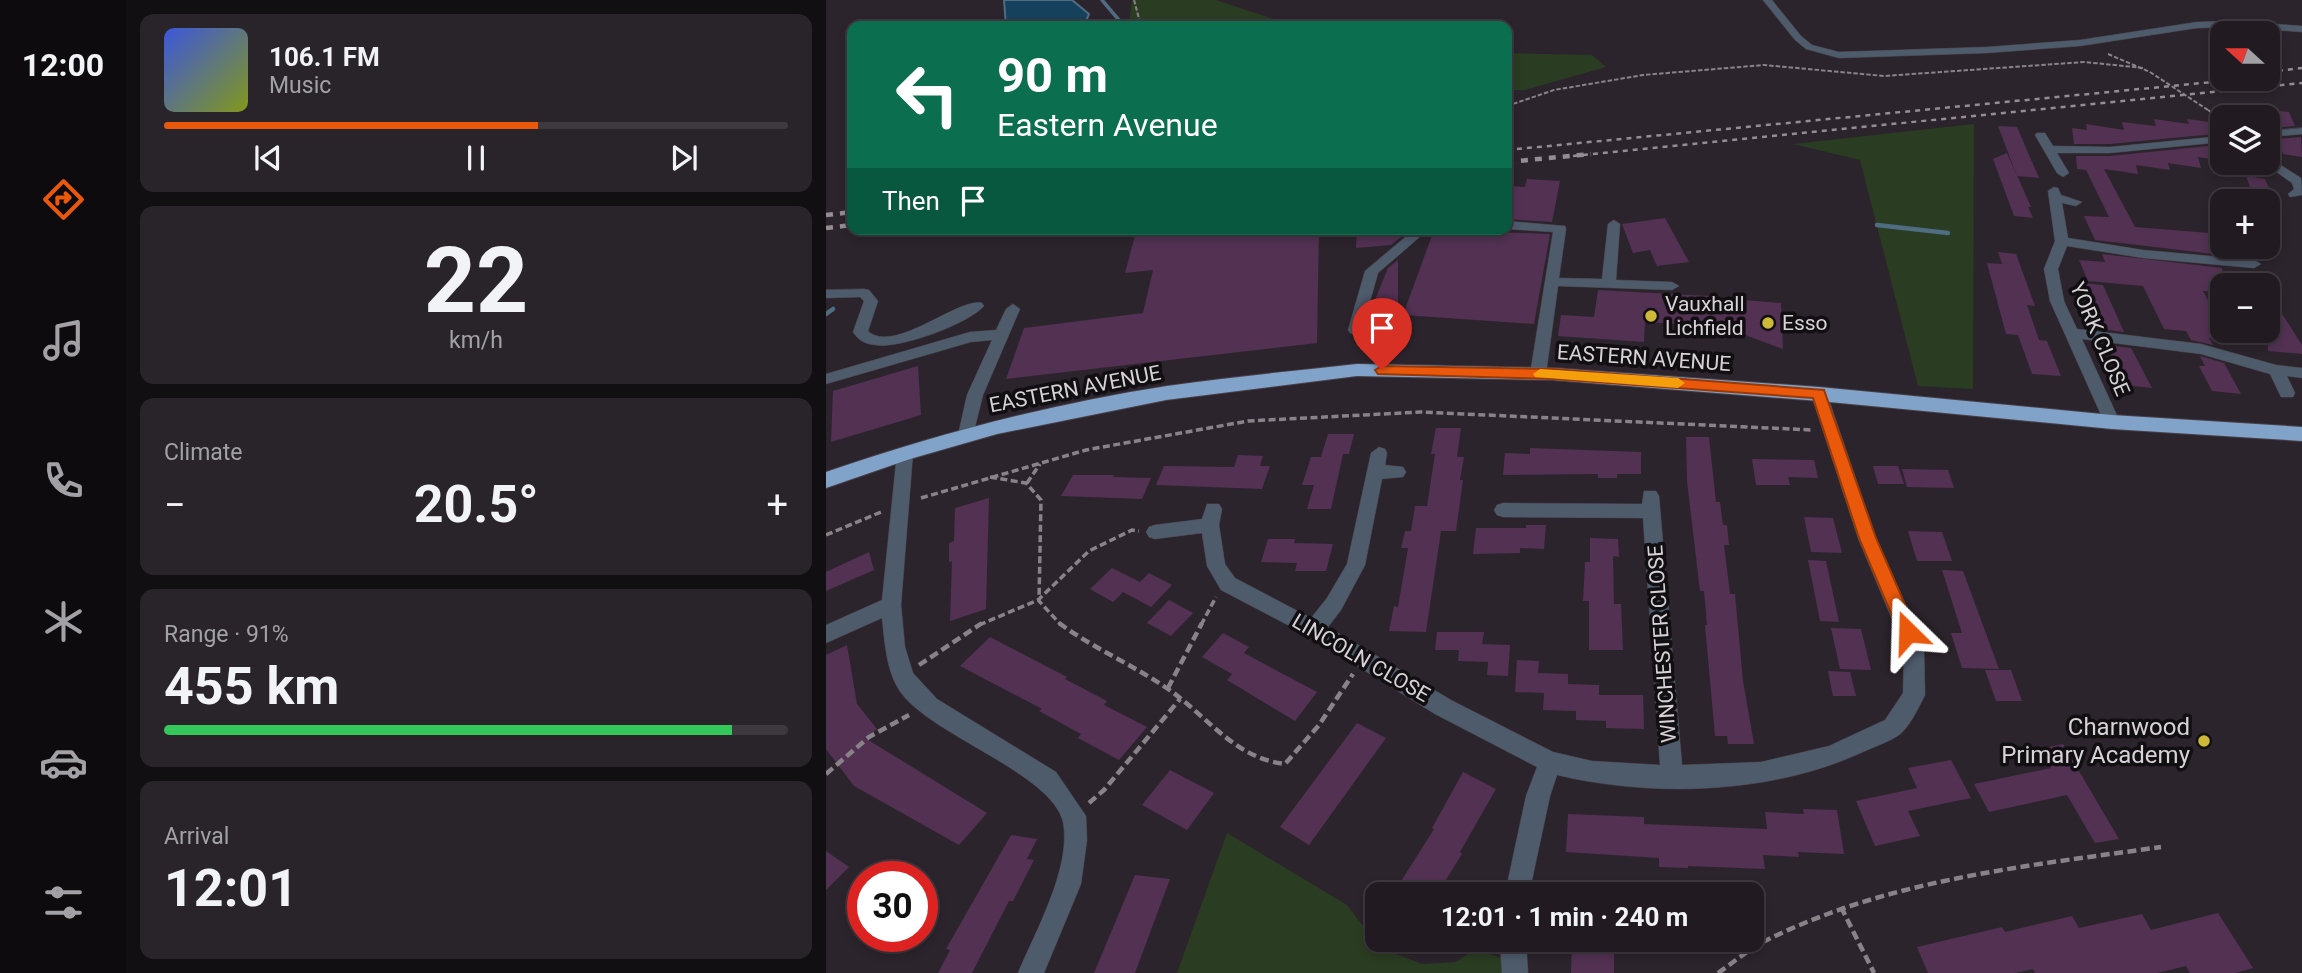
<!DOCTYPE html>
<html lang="en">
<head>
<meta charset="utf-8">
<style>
  :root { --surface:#211b21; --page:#29242a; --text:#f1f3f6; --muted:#a2a1a5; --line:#3e393f; --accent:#ea580c }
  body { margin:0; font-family:Roboto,sans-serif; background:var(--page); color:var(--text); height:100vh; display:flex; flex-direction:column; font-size:26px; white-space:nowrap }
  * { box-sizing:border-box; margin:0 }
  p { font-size:23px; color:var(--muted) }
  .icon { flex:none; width:38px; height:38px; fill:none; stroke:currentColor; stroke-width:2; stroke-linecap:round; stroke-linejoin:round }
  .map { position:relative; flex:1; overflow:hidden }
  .drawer { display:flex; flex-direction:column; gap:14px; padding:14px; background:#120f12; width:700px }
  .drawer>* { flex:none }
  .hud { position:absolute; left:21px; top:21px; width:665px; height:214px; border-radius:14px; box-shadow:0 4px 10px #0003,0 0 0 2px var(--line); background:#0b6e4f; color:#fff; overflow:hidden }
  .needle { width:46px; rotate:291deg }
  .tools { position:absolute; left:1384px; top:21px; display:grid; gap:14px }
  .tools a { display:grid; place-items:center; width:70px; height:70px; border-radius:14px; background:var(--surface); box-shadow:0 4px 10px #0003,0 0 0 2px var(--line); font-size:35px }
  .speed { position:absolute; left:21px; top:861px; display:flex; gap:14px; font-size:35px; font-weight:700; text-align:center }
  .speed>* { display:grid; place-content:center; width:91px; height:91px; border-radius:50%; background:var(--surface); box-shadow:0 4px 10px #0003,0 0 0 2px var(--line); line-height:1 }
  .speed .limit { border:10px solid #d22; background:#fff; color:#111 }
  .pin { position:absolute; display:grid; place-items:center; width:60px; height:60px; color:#fff; margin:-72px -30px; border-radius:50% 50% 50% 0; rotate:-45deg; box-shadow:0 0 7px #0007 }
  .pin .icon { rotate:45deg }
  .me { position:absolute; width:77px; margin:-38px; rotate:338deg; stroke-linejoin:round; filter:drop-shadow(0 0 5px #0008) }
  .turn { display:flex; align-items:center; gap:24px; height:147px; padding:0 35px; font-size:32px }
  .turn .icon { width:91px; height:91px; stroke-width:2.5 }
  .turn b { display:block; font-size:49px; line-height:60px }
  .then { display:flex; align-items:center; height:66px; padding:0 35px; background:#0003; gap:14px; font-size:26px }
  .big { font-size:52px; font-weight:700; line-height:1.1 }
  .drawer .tile { flex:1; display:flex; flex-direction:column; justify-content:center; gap:10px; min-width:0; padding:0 24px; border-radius:14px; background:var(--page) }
  .drawer .dial { align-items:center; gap:0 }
  .dial b { font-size:91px; line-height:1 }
  .song { display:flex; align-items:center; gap:21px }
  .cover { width:84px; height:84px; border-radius:10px; background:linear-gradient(135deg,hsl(230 70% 55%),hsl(70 70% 35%)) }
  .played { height:7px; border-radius:4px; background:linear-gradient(90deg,var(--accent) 60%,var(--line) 60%) }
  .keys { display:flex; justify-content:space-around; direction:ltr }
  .heat { display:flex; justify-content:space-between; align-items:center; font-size:38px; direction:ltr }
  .charge { height:10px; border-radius:5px; background:linear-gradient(90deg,#34c759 91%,var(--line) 0) }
  .trip { position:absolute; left:539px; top:882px; width:399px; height:70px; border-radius:14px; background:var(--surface); box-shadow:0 4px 10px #0003,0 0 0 2px var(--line); font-weight:700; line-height:70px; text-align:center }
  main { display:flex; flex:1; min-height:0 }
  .menu { display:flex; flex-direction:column; width:126px; justify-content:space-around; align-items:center; background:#0d0b0d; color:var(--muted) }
  .menu .icon { width:49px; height:49px }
  .menu .selected { color:var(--accent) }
  .menu b { font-size:32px; color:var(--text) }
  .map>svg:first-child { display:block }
</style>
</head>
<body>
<main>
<nav class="menu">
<b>12:00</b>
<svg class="icon selected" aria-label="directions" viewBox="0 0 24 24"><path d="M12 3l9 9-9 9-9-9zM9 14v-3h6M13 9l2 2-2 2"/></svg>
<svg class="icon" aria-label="music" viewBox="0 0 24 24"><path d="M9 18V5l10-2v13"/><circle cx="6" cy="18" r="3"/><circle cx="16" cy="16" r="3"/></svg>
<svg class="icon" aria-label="phone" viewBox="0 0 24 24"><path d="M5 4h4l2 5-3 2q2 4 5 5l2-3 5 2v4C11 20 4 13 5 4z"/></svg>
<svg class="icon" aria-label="climate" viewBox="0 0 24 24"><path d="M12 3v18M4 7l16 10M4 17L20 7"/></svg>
<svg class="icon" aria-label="car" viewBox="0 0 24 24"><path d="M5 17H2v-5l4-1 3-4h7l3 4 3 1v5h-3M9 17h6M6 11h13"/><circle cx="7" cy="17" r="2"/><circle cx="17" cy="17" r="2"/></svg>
<svg class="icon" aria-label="filters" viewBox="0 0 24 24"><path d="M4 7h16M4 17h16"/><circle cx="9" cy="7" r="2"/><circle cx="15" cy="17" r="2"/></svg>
</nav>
<section class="drawer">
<div class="tile">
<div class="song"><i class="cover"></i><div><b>106.1 FM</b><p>Music</p></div></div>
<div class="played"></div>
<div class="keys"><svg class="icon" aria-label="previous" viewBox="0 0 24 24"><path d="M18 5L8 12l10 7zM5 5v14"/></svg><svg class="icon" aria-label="pause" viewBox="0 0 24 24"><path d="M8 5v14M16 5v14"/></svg><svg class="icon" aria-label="next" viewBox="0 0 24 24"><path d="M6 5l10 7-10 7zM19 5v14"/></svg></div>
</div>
<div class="tile dial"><b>22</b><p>km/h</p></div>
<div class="tile"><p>Climate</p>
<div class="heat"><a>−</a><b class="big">20.5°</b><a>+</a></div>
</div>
<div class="tile"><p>Range · 91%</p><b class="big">455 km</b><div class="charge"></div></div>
<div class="tile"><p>Arrival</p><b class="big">12:01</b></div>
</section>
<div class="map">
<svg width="1476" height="973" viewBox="0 0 1476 973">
  <rect width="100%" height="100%" fill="#2c242c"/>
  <g fill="#2a3c22">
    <polygon points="306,0 390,0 469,26 313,26 303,24"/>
    <polygon points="681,53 766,55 780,67 699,90 681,90"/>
    <polygon points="1148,124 1147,389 1092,386 1034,160 967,144"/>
    <polygon points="401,833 521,905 553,947 596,964 630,962 649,949 684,961 684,973 351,973"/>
  </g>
  <polygon fill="#15415d" stroke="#4f6c82" stroke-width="2" points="178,0 246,0 263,14 258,26 180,26"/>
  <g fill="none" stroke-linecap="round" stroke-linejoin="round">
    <polyline stroke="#4f6c82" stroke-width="3.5" points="276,0 298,26"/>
    <g stroke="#4f6c82" stroke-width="4.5">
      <polyline points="1051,225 1122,233"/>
      <polyline points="0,314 7,309"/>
    </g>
  </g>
  <g fill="#523152">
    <polygon points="1439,109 1463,112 1469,126 1446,128"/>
    <polygon points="1328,119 1363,124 1361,119 1384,122 1388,134 1284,144 1248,144 1246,128 1261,130 1260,124 1298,130 1296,122 1330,126"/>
    <polygon points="1172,126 1191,127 1213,178 1191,176"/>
    <polygon points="1475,137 1476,157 1457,154 1451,139"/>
    <polygon points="1392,145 1396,161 1372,157 1375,168 1342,163 1344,170 1310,165 1312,174 1278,169 1309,227 1396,234 1396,255 1269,240 1258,216 1283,217 1260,170 1251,169 1250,156 1284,156"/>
    <polygon points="1181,153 1205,207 1202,207 1207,218 1188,216 1167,159"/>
    <polygon points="1420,176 1439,179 1447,198 1427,195"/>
    <polygon points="701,179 734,181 726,222 681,219 681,186 699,187"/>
    <polygon points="839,218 863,262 831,266 824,250 807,253 796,224"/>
    <polygon points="334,229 493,229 491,343 180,379 198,328 317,313 327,270 299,273 310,232"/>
    <polygon points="531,229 585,229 565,245 530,248"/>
    <polygon points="608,230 724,234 708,324 577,315"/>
    <polygon points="1172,252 1190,254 1209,306 1201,305 1213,340 1221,341 1235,376 1206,374 1192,335 1180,334 1161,263 1176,264"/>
    <polygon points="1276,254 1396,268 1396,292 1377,291 1396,326 1396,331 1399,331 1405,340 1383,338 1387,345 1365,340 1360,331 1338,329 1317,286 1262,281 1253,260 1279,262"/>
    <polygon points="572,260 572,314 544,312 562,268"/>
    <polygon points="1254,283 1277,285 1298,332 1274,329"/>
    <polygon points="772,290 883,296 883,307 918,310 918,300 955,303 957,349 898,327 819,322 818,342 732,336 735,315 768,317"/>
    <polygon points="1442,292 1476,345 1476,354 1442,351"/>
    <polygon points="1281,345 1305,348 1326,388 1298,385"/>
    <polygon points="1374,356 1398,363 1415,394 1386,391 1373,366 1379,366"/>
    <polygon points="92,366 95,415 5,442 7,391"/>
    <polygon points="610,428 635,428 631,457 638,457 634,480 637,480 630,531 615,531 600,632 563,631 568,606 572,607 582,548 575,548 579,531 585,531 589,506 601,506 609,454 605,454"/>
    <polygon points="502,434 528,434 523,454 517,454 505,509 481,509 488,485 476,485 485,457 495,457"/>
    <polygon points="860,437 883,437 890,502 894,502 897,525 901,525 903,545 898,545 904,594 909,594 917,681 928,744 902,744 901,736 889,736 879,625 881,625 878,591 874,591 861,481"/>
    <polygon points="704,448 815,452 815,474 791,474 791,478 772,478 772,474 677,475 679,453 704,454"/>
    <polygon points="412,455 437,456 434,466 444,466 436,489 330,485 338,466 408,467"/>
    <polygon points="926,459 988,460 992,478 962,477 964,485 930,485"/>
    <polygon points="1047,466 1072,466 1078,484 1052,484"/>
    <polygon points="1076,469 1122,470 1128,488 1081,487"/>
    <polygon points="247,475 288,475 287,477 325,478 316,499 235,496"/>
    <polygon points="163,498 160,609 124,621 126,561 123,562 123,543 128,541 129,508"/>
    <polygon points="978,517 1007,518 1016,553 985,552"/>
    <polygon points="700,525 720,525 718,549 694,548 694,553 647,554 650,528 700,528"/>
    <polygon points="1082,531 1116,532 1126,561 1091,561"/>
    <polygon points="764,538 792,539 793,557 787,556 788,604 795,604 797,650 763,650 763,601 757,601 759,562 764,562"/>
    <polygon points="442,539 469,539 468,543 507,544 500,571 469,571 471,563 435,562"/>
    <polygon points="43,552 48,570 0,591 0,572"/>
    <polygon points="982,560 1000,561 1013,622 994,621"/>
    <polygon points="286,568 314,582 323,573 346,585 325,607 297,592 287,602 264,589"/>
    <polygon points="1116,570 1137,571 1173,669 1136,668 1125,633 1136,633"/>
    <polygon points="343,600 367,613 345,636 321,623"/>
    <polygon points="1005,628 1035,629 1045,670 1014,669"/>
    <polygon points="611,632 658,632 656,644 684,645 682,676 661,675 662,662 632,661 633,650 609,650"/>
    <polygon points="397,633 423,647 418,653 491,692 469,721 401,680 406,674 376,657"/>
    <polygon points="164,637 241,677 239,679 281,701 278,705 321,727 293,760 252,738 255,734 213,711 216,709 134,666"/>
    <polygon points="21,645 31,704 51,729 39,738 161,813 133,845 28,786 0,749 0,655"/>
    <polygon points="691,660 713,661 712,673 742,674 742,684 773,685 773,695 817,695 818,729 780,728 780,721 750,720 750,711 717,710 718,693 689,692"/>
    <polygon points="1159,670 1185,670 1196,701 1170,701"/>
    <polygon points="1002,671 1024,672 1030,696 1007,696"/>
    <polygon points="531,723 560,738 483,845 454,827"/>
    <polygon points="1237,744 1293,839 1269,843 1241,795 1163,812 1148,784 1225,768 1214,749"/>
    <polygon points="1125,760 1145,798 1082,811 1094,836 1049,846 1030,801 1091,788 1082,768"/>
    <polygon points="344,770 388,793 361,830 316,805"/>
    <polygon points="637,772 670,789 634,852 636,854 611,894 567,894 608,829 606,828"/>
    <polygon points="977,809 1011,810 1018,854 972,852 973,857 937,855 939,869 862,866 862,868 833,867 833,858 740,852 742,814 818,817 818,824 941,829 939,812 978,814"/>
    <polygon points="185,835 211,839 201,859 208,860 187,901 183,901 146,973 112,973 124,950 120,949"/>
    <polygon points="0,851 23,867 0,890"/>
    <polygon points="309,875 344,879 309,973 268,973"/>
    <polygon points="1392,913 1427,968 1409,973 1364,973 1360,966 1331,973 1209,973 1207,969 1189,973 1102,973 1091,947 1176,927 1179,932 1246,916 1253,928 1316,914 1325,930"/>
    <polygon points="746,940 788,940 788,973 745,973"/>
  </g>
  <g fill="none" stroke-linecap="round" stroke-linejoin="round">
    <g stroke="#474047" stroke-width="1">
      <g id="minor">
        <polygon points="937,0 946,0 975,36 986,45 1013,52 1161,47 1254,40 1371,22 1407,21 1476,26 1476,32 1407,27 1371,28 1254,46 1161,53 1013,58 980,49 969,40"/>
        <polygon points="1476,128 1476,134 1442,137 1442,131"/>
        <polygon points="1211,133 1219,133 1227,146 1284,147 1396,136 1396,142 1284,153 1231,153 1243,173 1237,177 1231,173 1209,135"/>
        <polygon points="1442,157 1475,178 1476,195 1464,197 1462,194 1468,189 1466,183 1438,163 1442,163"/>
        <polygon points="1228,187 1232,188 1235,195 1256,202 1250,206 1236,203 1242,238 1317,250 1428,260 1435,264 1428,268 1317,258 1241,246 1232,269 1238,301 1251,329 1375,344 1450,365 1476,368 1476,378 1461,376 1469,393 1467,397 1455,397 1444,374 1375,354 1256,339 1294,422 1286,428 1280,426 1224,301 1218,269 1229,241 1222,191"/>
        <polygon points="788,220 794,224 790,280 846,282 853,286 846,290 732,286 720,374 712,379 707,378 704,374 727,232 681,229 681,221 739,226 740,229 733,278 776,279 782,224"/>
        <polygon points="589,229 603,229 552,273 536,330 529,335 524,333 522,330 539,271"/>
        <path d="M38,289L43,290L52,301L42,331C68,355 132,297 156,303L158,306C142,324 74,349 50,345C39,344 33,341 27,332L38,301L34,297L0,298V290Z"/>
        <polygon points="187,304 194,309 157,395 146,439 134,439 132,435 141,395 166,340 145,342 0,384 0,374 144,332 170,330 180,309"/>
        <path d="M993,388L1001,394L1050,538L1098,648L1099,695C1093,707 1083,728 1073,735C1063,742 1050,746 1039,751C948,794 828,798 731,775L724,796L703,894H679L700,796L711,767L609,714L481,635L395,590L381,566L376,533L329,539L323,537L320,532L323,527L329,525L376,519L381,504H393L396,509L393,525L399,564L409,578L485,618L501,598L521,564L545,453L553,447L559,449L561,453L559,465L577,467L580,472L577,477L556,479L539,565L515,610L502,627L625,700L727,752L766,761L834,765L817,518L677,517L671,515L668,510L671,505L677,503L816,504L818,491H830L833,496L856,765L935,762L1003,746L1059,720L1077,693L1078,648L1032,538L985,394Z"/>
        <path d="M79,447L87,453L75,605L79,647L87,673L111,699L230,772L260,816L261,840L255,884L218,973H192C209,932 246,867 237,822C226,774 108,736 76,694C60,673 59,643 56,618L0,643V625L56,600L71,453Z"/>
        <polygon points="674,940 700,940 702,973 676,973"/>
      </g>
    </g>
    <g stroke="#474047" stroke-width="2">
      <path id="highway" d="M531,364L727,368L993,387L1286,415L1476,427V441L1286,429L993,401L727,380L531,376L340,400L171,434L84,459L0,488V472C111,434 224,404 341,386C404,377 468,371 531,364Z"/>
    </g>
    <g stroke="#898389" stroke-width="2" stroke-dasharray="4.5 2" stroke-linecap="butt">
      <polyline points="308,0 315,26"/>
      <polyline points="1282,54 1324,72"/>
      <polyline points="681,106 728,90 817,75 938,65 1058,76 1258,62 1318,68"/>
      <polyline points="1382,110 1396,120"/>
    </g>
    <g stroke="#898389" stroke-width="3.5" stroke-dasharray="7 3.5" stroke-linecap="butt">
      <polyline points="164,477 200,483 215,500 213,601 235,625"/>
      <polyline points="201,483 214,464"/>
      <polyline points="95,498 260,450 422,421 595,412 987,430"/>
      <polyline points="0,535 55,512"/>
      <polyline points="153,625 212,600 263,551 306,530 313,531"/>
      <polyline points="375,625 390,597"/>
    </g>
    <g stroke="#898389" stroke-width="4.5" stroke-dasharray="9 4.5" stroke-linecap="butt">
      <path d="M233,623C267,648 305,664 339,687C380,714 407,758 459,764L493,725L527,674"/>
      <polyline points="93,665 156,623"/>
      <polyline points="342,688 376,623"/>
      <polyline points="0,774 43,737 83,715"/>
      <polyline points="263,803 278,790 354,699"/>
      <polyline points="1015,907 1048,973"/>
      <path d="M892,973C908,962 924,948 941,940C1064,879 1201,866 1335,847"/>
    </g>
    <use href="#minor" fill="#4e5b6b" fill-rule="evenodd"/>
    <use href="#highway" fill="#81a2c9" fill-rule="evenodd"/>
    <g stroke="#948d94" stroke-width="2.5" stroke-dasharray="5 5" stroke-linecap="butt">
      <polyline points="1442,72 1476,68"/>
      <polyline points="681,150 1418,79"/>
      <polyline points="747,156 1476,83"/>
    </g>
    <g stroke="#948d94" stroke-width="4.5" stroke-dasharray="7 7" stroke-linecap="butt">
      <polyline points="681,162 765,154"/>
      <polyline points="0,215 26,212"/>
      <polyline points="0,228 26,225"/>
    </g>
    <polyline stroke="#898389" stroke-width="2" stroke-dasharray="4.5 2" stroke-linecap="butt" points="1324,72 1382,110"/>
  </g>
  <polygon fill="#ea580c" stroke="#983908" stroke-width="2" points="556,366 727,369 998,390 1050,538 1091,632 1088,637 1082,640 1075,637 1073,632 1033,538 987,398 727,379 552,374 549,370"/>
  <polygon fill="#f59e0b" points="714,369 852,378 859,383 852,388 709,377 707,374"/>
  <g fill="#ceb837" stroke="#120f12" stroke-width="2.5">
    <circle cx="825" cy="316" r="7"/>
    <circle cx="942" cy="323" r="7"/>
    <circle cx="1378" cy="741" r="7"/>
  </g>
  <g text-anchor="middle" stroke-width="7" stroke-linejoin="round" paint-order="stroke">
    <g font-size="21" fill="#d7d2d7" stroke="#120f12" text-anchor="start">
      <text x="839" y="311">Vauxhall<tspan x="839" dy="24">Lichfield</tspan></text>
      <text x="956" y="330">Esso</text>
    </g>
    <g font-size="21" fill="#d7d2d7" stroke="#120f12">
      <text transform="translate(1274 339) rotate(67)" y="7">YORK CLOSE</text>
      <text transform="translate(818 358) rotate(4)" y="7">EASTERN AVENUE</text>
      <text transform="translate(249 389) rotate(-11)" y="7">EASTERN AVENUE</text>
      <text transform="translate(836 644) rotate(-94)" y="7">WINCHESTER CLOSE</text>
      <text transform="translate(535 658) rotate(30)" y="7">LINCOLN CLOSE</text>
    </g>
    <g font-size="24" fill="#d7d2d7" stroke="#120f12" text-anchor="end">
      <text x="1364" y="735">Charnwood<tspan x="1364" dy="28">Primary Academy</tspan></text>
    </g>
  </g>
</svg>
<div class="tools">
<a><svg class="needle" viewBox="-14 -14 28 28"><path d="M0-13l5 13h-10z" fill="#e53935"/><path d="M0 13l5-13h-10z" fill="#a2a1a5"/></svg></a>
<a><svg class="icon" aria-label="layers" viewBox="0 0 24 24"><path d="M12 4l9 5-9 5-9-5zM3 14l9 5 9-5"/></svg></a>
<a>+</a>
<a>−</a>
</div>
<div class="speed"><div class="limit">30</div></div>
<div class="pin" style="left:556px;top:370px;background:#d93025"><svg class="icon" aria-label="arrive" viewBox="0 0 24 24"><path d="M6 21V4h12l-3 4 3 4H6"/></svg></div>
<svg class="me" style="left:1082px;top:632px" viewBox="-20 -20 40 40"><path d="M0-17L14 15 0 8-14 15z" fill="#ea580c" stroke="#fff" stroke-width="4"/></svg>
<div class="trip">12:01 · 1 min · 240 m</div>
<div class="hud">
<div class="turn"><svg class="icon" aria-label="left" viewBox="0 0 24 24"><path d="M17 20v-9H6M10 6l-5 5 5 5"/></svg><div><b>90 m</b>Eastern Avenue</div></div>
<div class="then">Then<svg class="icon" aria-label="arrive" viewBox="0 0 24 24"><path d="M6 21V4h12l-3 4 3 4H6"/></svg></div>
</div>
</div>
</main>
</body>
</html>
